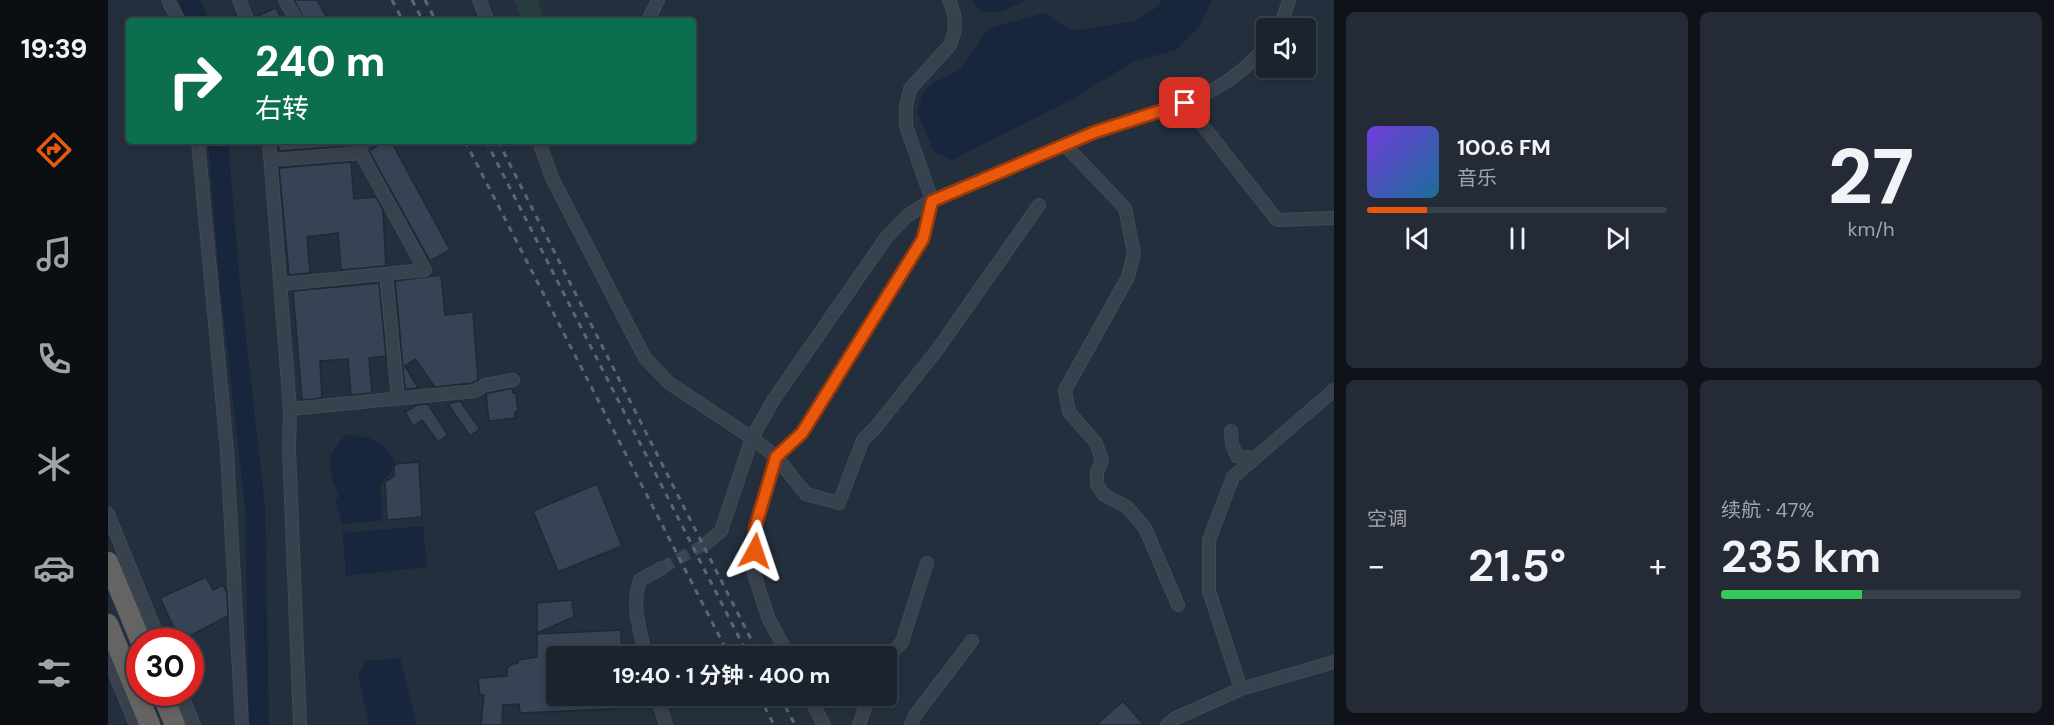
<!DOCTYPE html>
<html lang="zh">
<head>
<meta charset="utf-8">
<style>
  :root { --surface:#1b232e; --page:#242b36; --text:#f1f3f6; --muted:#a0a4aa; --line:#39404a; --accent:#ea580c }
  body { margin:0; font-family:"DM Sans","Noto Sans SC",sans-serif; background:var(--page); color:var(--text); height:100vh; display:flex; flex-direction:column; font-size:22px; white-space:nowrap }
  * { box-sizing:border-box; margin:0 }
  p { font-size:20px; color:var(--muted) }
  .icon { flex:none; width:33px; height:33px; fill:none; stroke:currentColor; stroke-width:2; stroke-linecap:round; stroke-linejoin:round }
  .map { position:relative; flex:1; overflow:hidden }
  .sheet { display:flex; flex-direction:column; gap:12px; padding:12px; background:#0f1319; width:720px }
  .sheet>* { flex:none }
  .banner { position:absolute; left:18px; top:18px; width:570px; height:126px; border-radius:6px; box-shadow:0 3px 9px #0003,0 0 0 2px var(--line); background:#0b6e4f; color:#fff; overflow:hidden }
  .buttons { position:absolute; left:1148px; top:18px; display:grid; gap:12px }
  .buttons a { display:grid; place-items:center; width:60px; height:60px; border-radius:6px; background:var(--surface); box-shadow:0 3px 9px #0003,0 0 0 2px var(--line); font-size:30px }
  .speed { position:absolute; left:18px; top:628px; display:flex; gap:12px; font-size:30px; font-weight:700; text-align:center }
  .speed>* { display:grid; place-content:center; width:78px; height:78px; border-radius:50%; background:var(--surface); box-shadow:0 3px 9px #0003,0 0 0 2px var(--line); line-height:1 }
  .speed .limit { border:9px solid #d22; background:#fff; color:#111 }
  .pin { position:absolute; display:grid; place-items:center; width:51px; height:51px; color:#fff; margin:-26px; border-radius:12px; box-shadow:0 3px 9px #0006 }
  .me { position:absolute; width:66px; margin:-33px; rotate:5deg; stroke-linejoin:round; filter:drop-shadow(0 0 4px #0008) }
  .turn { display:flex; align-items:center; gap:21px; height:126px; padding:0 30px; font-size:27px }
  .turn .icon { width:78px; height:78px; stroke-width:2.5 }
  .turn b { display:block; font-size:42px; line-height:51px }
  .big { font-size:45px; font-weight:700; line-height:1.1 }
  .sheet .tile { flex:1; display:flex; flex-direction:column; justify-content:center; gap:9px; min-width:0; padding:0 21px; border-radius:9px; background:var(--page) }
  .sheet .dial { align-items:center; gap:0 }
  .dial b { font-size:78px; line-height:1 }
  .song { display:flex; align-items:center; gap:18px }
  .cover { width:72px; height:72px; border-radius:9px; background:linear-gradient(135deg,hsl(260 70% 55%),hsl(200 70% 35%)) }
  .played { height:6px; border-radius:3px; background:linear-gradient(90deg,var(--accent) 20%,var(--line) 20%) }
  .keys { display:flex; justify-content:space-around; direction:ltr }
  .heat { display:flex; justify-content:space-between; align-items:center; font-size:33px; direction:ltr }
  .charge { height:9px; border-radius:4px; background:linear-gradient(90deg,#34c759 47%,var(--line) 0) }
  .sheet .tiles { flex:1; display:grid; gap:12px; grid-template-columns:repeat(2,1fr) }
  .trip { position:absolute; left:438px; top:646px; width:351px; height:60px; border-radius:6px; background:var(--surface); box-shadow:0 3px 9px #0003,0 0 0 2px var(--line); font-weight:700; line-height:60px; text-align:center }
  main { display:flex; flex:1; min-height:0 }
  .dock { display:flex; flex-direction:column; width:108px; justify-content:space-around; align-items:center; background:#0b0e12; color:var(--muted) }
  .dock .icon { width:42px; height:42px }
  .dock .active { color:var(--accent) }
  .dock b { font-size:27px; color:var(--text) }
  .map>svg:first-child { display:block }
</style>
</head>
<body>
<main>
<nav class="dock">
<b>19:39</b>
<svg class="icon active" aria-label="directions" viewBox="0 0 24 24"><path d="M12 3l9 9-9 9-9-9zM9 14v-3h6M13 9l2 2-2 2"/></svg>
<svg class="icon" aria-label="music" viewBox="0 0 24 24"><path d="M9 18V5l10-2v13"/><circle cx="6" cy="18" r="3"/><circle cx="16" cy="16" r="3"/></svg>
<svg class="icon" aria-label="phone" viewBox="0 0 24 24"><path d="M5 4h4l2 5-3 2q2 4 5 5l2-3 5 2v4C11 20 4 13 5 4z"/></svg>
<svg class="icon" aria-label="climate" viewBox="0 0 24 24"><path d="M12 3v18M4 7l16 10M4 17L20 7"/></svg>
<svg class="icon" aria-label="car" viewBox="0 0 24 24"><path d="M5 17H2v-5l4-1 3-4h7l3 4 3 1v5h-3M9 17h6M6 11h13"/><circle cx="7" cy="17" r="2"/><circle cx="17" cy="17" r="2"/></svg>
<svg class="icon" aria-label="filters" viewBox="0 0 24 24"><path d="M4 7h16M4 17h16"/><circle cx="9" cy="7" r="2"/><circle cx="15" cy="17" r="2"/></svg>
</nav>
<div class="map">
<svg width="1226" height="725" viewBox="0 0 1226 725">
  <rect width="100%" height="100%" fill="#242f3e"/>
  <polygon fill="#263c3f" points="406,0 430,0 437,21 414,21"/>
  <g fill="#17263c">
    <polygon points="864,0 918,0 894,12 873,12"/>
    <polygon points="1053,0 1104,0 1093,24 1068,50 1026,61 966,98 844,160 826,152 809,111 814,95 825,83 853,69 880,29 936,13 963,31 1027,21 1051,6"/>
    <path d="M238,435C262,435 276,442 288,463L284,465V472L272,484L275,529L315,526L319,567L238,576L234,524L227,499L231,497C221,469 214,459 238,435Z"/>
    <polygon points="292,658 309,725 261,725 250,675 258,661"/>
  </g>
  <polygon fill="#242f3e" points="278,520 278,526 314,523 315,526 235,533 234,524"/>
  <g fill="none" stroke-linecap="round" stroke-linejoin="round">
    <g stroke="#17263c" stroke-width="20">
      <polyline points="81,0 90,21"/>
      <polyline points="110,141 122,285 147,506 151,725"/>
    </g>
  </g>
  <g fill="#364354" stroke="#1f2835" stroke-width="1.5">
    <polygon points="186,0 209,0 219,18 197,21"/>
    <polygon points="168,8 174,21 148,21 147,17"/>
    <polygon points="170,141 240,141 240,146 171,151"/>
    <polygon points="277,141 283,141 342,250 322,261 261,151"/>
    <polygon points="243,162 246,199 268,197 275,210 278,266 233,270 230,233 199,237 202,273 181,275 171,168"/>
    <polygon points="333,275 337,315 365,312 370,380 364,383 327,387 307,359 297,366 310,388 297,389 287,281"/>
    <polygon points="271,283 278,356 261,358 264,393 243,395 240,359 212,361 214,398 194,400 185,291"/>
    <polygon points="404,388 405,393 408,393 410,411 407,412 407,418 381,421 378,394"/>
    <polygon points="352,401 372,429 362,436 340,404"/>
    <polygon points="320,404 340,435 330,442 314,420 305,426 297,412 309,405"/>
    <polygon points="311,462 314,517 279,520 277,482 286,476 286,466 289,464"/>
    <polygon points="489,484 514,546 450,572 425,511"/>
    <polygon points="98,577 105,590 115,585 119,593 120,616 72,641 52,598"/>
    <polygon points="464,600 466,617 429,633 429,603"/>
    <polygon points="513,630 514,654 502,657 448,657 448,696 504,696 504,709 412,713 411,704 395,705 394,725 373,725 376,695 372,695 370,678 399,676 399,668 404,664 410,663 410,660 429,657 429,634"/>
    <polygon points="1015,701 1036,725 988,725"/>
  </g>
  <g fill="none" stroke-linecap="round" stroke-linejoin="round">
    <polyline stroke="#3a4453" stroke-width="12" stroke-dasharray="12 6" stroke-linecap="butt" points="554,568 599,543"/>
    <g stroke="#414a57" stroke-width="14">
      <g id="minor">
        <polyline points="60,0 71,21"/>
        <polyline points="131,0 140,21"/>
        <polyline points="177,0 189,21"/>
        <polyline points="371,0 380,21"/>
        <polyline points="540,21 550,0"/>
        <polyline points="1172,28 1181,0"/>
        <polyline points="1077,103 1169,220 1226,218"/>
        <polyline points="90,141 119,451 134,725"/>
        <polyline points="161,141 182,409 181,448 192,725"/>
        <polyline points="431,141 444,178 537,358 561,383 644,438 668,457 698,494 731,503 755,440 768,427 829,350 931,205"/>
        <polyline points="957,145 1017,208 1026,253 1020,277 957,390 961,412 988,443 994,460 989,472 989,485 996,495 1019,507 1037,528 1070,605"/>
        <polyline points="163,160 253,153"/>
        <polyline points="278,274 290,398"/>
        <polyline points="174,284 317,270 253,153 254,141"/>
        <polyline points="182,409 367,391 377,385 405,380"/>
        <polyline points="1123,431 1124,444 1129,456 1145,458"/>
        <polyline points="0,514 52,642"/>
        <path d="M599,543L613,531L644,438L666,399L778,238L799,216L824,200C878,179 931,155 985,133C1052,106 1108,106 1158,46"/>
        <polyline points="0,657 28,725"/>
        <path d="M538,657C532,631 523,605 532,580L554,568"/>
        <polyline points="681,657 660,617 646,574 647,528 668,457 694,433 815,239 824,200 798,126 798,107 802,89 842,45 847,30 846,13 841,0"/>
        <polyline points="778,659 794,642 819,563"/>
        <polyline points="1133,689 1101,591 1101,540 1125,477 1226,390"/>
        <polyline points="73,693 86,725"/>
        <polyline points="549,696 558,725"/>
        <polyline points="701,696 716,725"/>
        <polyline points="751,725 761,696"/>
        <polyline points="803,725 808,714 864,641"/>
        <polyline points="1059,725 1066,719 1133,689 1226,662"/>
      </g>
    </g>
    <g stroke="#434c59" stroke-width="21">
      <g id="trunk">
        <polyline points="0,562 33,642"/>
        <polyline points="0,624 42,725"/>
        <polyline points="54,693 67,725"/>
      </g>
    </g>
    <use href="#minor" stroke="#38414e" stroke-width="12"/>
    <use href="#trunk" stroke="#656462" stroke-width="20"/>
    <g stroke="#5a6575" stroke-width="3" stroke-dasharray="6 6" stroke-linecap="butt">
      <polyline points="284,0 295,21"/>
      <polyline points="304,0 315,21"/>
      <polyline points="317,0 328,21"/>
      <polyline points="357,141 622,657"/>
      <polyline points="378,141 641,657"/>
      <polyline points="390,141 652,657"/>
      <polyline points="651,696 666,725"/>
      <polyline points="672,696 687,725"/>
    </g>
  </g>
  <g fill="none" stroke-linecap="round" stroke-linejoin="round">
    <g stroke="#983908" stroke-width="15">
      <polyline id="route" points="647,551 647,528 668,457 694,433 815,239 824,201 987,132 1077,103"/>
    </g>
    <use href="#route" stroke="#ea580c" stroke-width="10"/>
  </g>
</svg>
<div class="buttons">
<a><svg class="icon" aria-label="sound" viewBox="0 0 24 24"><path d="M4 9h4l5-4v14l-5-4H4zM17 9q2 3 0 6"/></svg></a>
</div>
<div class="speed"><div class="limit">30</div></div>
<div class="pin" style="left:1077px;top:103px;background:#d93025"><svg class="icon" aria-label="arrive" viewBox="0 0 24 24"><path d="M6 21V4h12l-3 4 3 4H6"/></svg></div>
<svg class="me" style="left:647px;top:551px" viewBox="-20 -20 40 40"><path d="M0-17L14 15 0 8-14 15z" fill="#ea580c" stroke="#fff" stroke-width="4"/></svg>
<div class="trip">19:40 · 1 分钟 · 400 m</div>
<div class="banner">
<div class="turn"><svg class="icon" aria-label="right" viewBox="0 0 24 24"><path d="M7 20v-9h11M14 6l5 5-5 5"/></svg><div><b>240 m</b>右转</div></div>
</div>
</div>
<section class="sheet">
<div class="tiles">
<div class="tile">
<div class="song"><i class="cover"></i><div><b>100.6 FM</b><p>音乐</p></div></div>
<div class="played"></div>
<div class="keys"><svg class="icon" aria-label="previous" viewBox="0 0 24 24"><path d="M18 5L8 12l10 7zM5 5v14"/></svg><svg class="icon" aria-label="pause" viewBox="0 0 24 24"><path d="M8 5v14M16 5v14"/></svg><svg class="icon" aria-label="next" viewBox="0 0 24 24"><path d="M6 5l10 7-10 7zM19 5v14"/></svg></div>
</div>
<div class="tile dial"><b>27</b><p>km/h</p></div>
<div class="tile"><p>空调</p>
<div class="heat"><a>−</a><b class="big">21.5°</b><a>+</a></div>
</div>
<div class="tile"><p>续航 · 47%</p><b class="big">235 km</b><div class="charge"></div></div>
</div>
</section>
</main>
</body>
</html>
